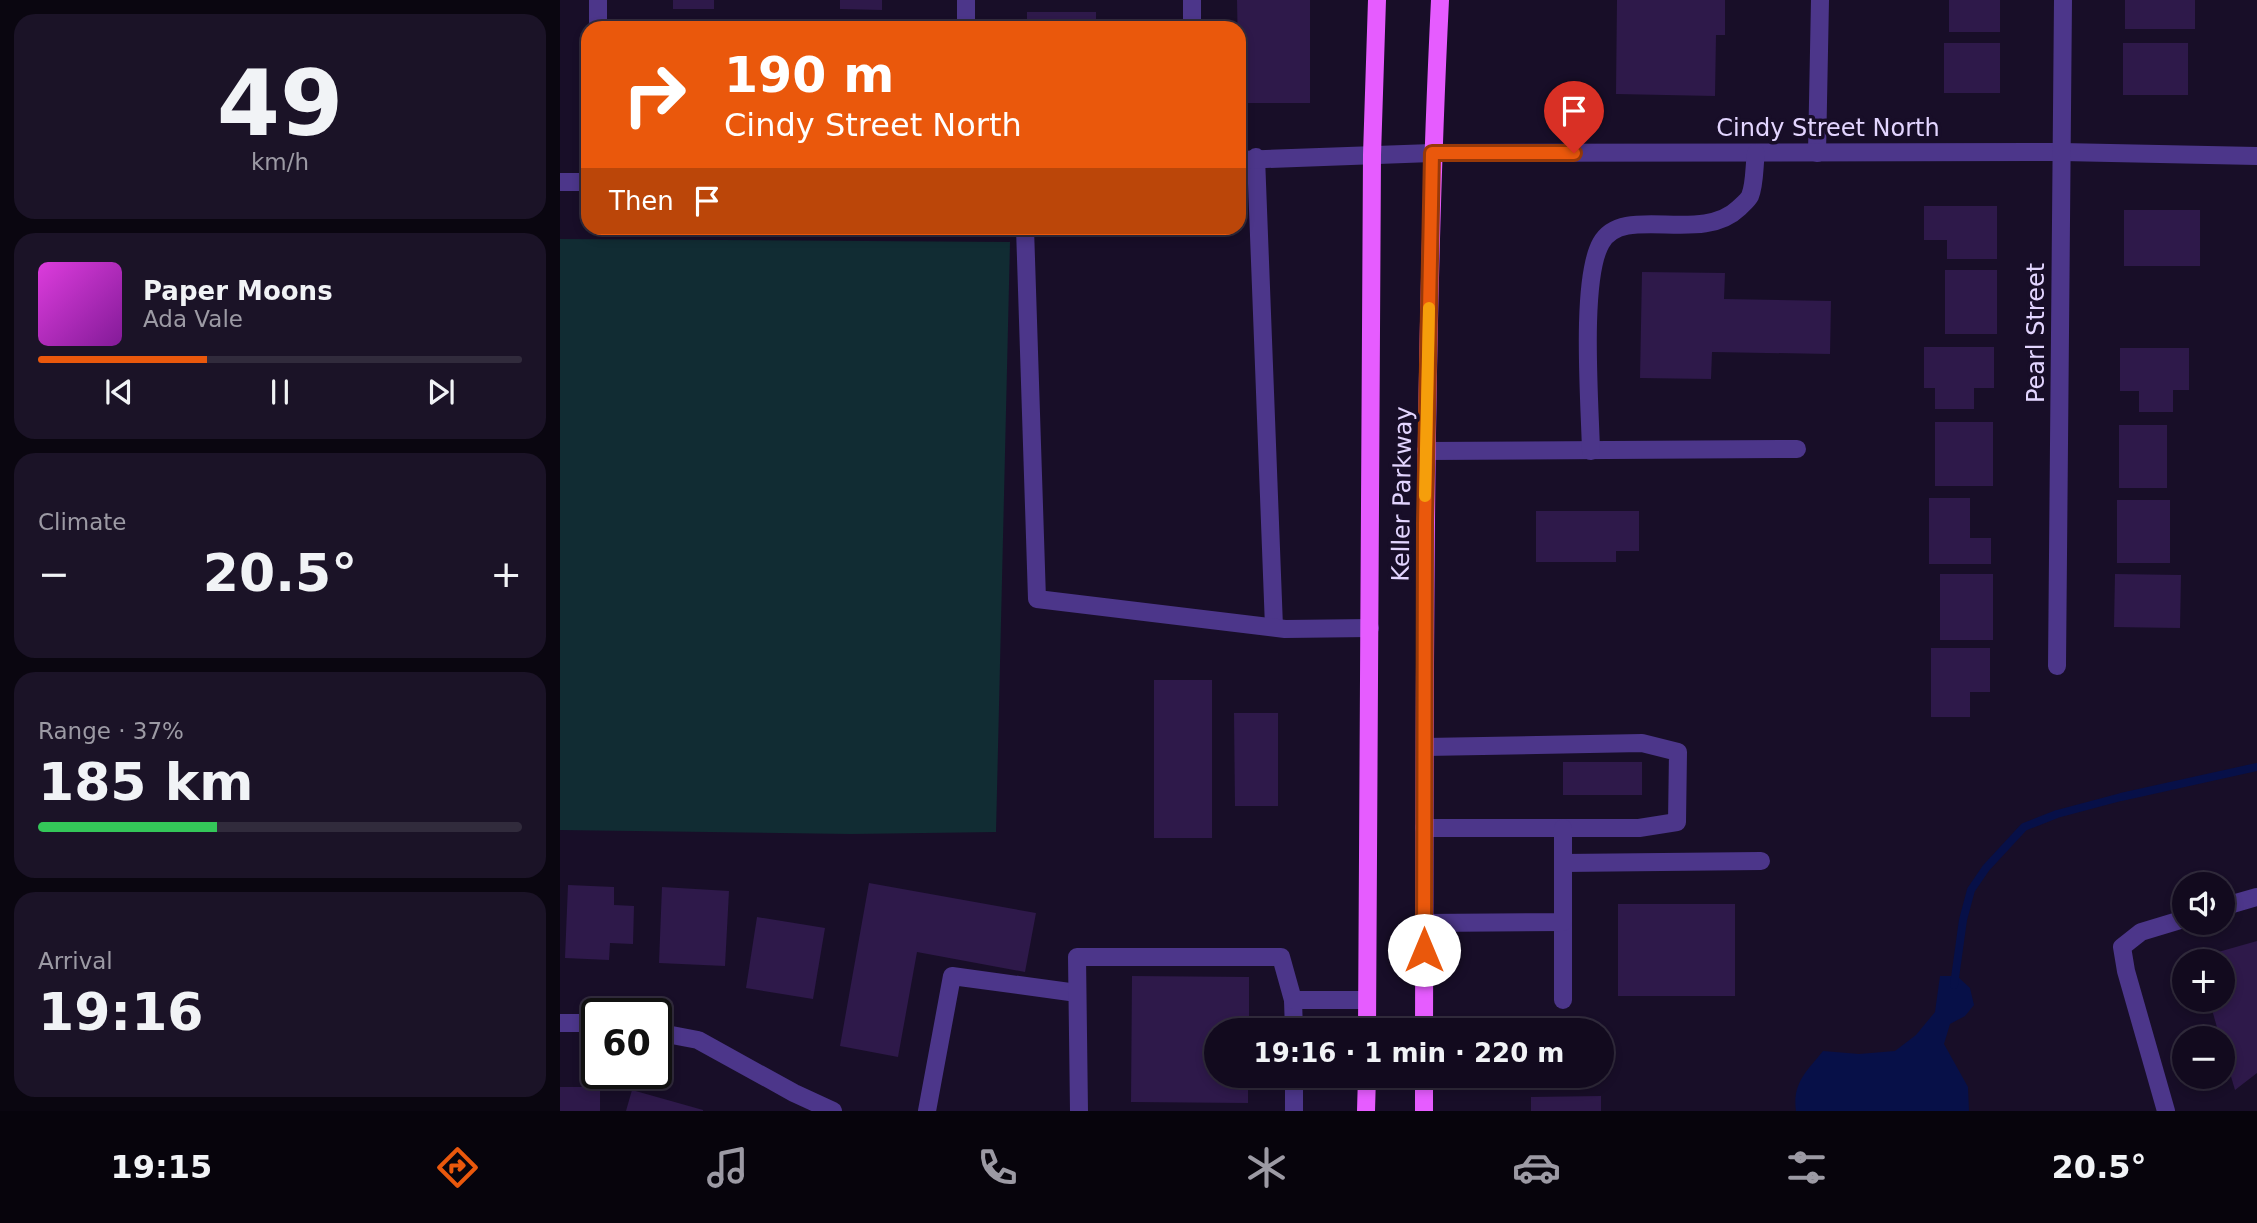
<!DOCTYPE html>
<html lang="en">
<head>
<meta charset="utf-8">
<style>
  :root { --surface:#120a1e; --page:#1b1327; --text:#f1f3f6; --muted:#9c9aa4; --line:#312b3c; --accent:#ea580c }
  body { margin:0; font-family:"DejaVu Sans",sans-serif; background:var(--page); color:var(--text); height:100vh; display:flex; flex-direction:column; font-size:26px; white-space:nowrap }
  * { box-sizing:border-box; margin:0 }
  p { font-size:23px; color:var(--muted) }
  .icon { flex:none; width:38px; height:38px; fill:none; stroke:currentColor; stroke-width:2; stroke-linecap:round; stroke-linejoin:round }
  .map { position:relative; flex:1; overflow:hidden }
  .panel { display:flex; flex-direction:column; gap:14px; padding:14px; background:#0a0610; width:560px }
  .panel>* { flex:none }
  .guide { position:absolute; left:21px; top:21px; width:665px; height:214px; border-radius:21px; box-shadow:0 4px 10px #0003,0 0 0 2px var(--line); background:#ea580c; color:#fff; overflow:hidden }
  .buttons { position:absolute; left:1612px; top:872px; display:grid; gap:14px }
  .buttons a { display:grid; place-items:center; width:63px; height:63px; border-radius:50%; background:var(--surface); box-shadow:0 4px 10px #0003,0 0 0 2px var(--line); font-size:35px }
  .speed { position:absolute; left:21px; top:998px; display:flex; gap:14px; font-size:35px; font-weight:700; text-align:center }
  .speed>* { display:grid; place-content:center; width:91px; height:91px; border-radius:50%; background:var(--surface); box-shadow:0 4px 10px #0003,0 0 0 2px var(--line); line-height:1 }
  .speed .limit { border:4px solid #111; border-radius:10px; background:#fff; color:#111 }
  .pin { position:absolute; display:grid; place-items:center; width:60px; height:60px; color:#fff; margin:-72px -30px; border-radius:50% 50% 50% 0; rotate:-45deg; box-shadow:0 0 7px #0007 }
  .pin .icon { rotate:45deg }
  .me { position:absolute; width:77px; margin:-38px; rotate:0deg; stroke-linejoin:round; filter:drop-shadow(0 0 5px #0008) }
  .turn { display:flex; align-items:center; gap:24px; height:147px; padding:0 28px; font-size:32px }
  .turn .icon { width:91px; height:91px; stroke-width:2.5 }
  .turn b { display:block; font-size:49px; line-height:60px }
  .then { display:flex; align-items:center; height:66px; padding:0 28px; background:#0003; gap:14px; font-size:26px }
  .big { font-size:52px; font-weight:600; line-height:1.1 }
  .panel .card { flex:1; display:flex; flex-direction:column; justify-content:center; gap:10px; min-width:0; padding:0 24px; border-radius:21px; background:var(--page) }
  .panel .dial { align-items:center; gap:0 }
  .dial b { font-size:91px; line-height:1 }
  .song { display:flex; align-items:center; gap:21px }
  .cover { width:84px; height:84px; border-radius:10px; background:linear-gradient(135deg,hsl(300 70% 55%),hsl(290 70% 35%)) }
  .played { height:7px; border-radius:4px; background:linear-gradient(90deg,var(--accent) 35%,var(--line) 35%) }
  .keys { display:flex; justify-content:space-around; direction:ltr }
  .heat { display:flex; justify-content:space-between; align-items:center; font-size:38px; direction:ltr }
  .charge { height:10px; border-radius:5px; background:linear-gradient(90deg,#34c759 37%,var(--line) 0) }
  .trip { position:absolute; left:644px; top:1018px; width:410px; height:70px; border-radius:35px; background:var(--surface); box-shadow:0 4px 10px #0003,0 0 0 2px var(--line); font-weight:600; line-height:70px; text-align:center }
  .tabs { display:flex; height:112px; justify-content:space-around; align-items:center; background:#07040c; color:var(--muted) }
  .tabs .icon { width:49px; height:49px }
  .tabs .active { color:var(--accent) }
  .tabs b { font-size:32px; color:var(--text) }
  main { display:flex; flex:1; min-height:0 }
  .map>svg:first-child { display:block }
</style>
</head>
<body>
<main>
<section class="panel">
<div class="card dial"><b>49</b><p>km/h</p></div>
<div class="card">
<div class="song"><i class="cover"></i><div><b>Paper Moons</b><p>Ada Vale</p></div></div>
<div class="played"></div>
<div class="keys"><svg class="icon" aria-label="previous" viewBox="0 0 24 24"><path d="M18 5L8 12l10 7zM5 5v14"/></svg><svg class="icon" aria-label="pause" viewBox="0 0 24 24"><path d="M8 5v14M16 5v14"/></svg><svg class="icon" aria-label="next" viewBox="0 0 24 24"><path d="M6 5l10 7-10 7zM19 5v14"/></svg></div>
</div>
<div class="card"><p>Climate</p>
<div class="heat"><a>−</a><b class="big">20.5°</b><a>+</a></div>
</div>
<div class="card"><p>Range · 37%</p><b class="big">185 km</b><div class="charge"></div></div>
<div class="card"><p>Arrival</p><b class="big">19:16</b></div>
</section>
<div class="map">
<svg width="1697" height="1111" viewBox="0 0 1697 1111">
  <rect width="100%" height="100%" fill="#180e28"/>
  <polygon fill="#112c33" points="0,239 450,242 436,832 291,834 0,830"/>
  <path fill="#071048" d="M1380,976H1397L1410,988L1414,1005L1405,1016L1390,1024L1384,1044L1408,1087L1409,1111H1236C1232,1083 1247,1071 1263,1051L1299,1054L1335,1051L1356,1035L1375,1012Z"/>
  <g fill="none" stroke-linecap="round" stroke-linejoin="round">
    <polyline stroke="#071048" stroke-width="8" points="1394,985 1403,920 1411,890 1426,868 1464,827 1497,814 1561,797 1697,767"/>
  </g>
  <g fill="#2e194a">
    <rect x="113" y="0" width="41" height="9"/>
    <polygon points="280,0 322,0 322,10 280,9"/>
    <polygon points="677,0 750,0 750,103 679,103"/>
    <polygon points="1057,0 1165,0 1165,35 1156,35 1155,96 1056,94"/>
    <rect x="1389" y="0" width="51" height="32"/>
    <rect x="1565" y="0" width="70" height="29"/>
    <rect x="467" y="12" width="69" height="16"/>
    <rect x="1384" y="43" width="56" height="50"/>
    <rect x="1563" y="43" width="65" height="52"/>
    <polygon points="1364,206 1437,206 1437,259 1387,259 1387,240 1364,240"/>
    <rect x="1564" y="210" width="76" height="56"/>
    <rect x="1385" y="270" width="52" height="64"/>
    <polygon points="1082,272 1165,273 1164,299 1271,301 1270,354 1152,352 1151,379 1080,378"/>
    <polygon points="1364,347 1434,347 1434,388 1414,388 1414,409 1375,409 1375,388 1364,388"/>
    <polygon points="1560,348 1629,348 1629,390 1613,390 1613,412 1579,412 1579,391 1560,391"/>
    <rect x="1375" y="422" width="58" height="64"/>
    <rect x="1559" y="425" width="48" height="63"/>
    <polygon points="1369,498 1410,498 1410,538 1431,538 1431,564 1369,564"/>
    <rect x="1557" y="500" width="53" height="63"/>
    <polygon points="976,511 1079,511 1079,551 1056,551 1056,562 976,562"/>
    <rect x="1380" y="574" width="53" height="66"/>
    <polygon points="1555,574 1621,575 1620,628 1554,627"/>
    <polygon points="1371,648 1430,648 1430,692 1410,692 1410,717 1371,717"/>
    <rect x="594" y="680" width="58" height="158"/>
    <polygon points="674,713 718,713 718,806 675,806"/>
    <rect x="1003" y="762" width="79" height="33"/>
    <polygon points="309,883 476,913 465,972 357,952 338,1057 280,1046"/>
    <polygon points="8,885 54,887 54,905 74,906 73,944 50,943 49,960 5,958"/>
    <polygon points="102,887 169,891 165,966 99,963"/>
    <rect x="1058" y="904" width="117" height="92"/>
    <polygon points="197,917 265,928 253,999 186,988"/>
    <polygon points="1697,941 1697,1073 1675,1090 1662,1046 1662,1038 1660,1038 1649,999 1662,999 1662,961 1638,961 1637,958"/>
    <polygon points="572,976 689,977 689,1031 656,1031 656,1076 688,1076 688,1103 571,1102"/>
    <rect x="0" y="1087" width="40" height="24"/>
    <polygon points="72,1090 143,1110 143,1111 66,1111"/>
    <polygon points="1041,1096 1041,1111 971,1111 971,1097"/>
  </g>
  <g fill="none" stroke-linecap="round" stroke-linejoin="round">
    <g stroke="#4c368a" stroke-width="18">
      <polyline points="632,0 632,28"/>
      <polyline points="38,28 38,0"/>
      <polyline points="406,28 406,0"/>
      <polyline points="1257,153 1260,0"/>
      <polyline points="696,157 714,627"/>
      <polyline points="679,160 872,153 1502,152 1697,156"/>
      <polyline points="0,182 28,182"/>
      <polyline points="465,228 477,599 725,629 810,628"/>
      <polyline points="866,451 1237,449"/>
      <path d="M1031,451C1030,405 1020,280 1041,243C1063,203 1141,245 1179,208C1183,204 1188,200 1190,196C1195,184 1194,166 1196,153"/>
      <polyline points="1497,666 1503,0"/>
      <polyline points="864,828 1079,828 1117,822 1118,752 1082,743 865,747"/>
      <polyline points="1003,863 1201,861"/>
      <polyline points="1662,907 1697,897"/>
      <polyline points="1003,922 1003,1000"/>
      <polyline points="864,923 1003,922 1003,828"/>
      <polyline points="733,1000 734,1031"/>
      <polyline points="0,1023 37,1023"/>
      <polyline points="96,1032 138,1040 234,1093 273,1111"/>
      <polyline points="734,1076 734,1111"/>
      <polyline points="367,1111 392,976 517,993"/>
      <polyline points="519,1111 517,957 721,957 733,1000 807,1000"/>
      <polyline points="1606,1111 1566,971 1562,947 1581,932 1624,919"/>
    </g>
    <g stroke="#e65cff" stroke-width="18">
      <polyline points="807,1031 812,155 817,0"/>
      <path d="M864,1031C865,687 863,343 880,0"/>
      <polyline points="806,1111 807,1076"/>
      <polyline points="864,1111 864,1076"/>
    </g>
  </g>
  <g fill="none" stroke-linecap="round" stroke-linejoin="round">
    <g stroke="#983908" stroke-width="18">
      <polyline id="route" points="864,950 865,523 872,153 1014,153"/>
    </g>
    <use href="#route" stroke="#ea580c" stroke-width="12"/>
    <polyline stroke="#f59e0b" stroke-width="12" points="865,496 869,308"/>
  </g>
  <g text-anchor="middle" stroke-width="7" stroke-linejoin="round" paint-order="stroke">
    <g font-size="24" fill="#e3d5ff" stroke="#180e28">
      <text x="1268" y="136">Cindy Street North</text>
      <text transform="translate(1476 333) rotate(-90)" y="8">Pearl Street</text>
      <text transform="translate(842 494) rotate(-89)" y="8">Keller Parkway</text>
    </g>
  </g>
</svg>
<div class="buttons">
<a><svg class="icon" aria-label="sound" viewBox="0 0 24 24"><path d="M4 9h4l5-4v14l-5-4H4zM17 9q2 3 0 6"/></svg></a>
<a>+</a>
<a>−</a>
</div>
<div class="speed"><div class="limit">60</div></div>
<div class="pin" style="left:1014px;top:153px;background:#d93025"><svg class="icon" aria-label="arrive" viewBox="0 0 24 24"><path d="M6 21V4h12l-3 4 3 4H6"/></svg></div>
<svg class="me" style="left:864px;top:950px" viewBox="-20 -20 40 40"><circle r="19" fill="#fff"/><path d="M0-13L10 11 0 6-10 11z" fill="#ea580c"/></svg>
<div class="trip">19:16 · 1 min · 220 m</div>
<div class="guide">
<div class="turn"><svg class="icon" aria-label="right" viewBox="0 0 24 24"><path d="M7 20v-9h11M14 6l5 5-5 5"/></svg><div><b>190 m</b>Cindy Street North</div></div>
<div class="then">Then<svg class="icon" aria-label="arrive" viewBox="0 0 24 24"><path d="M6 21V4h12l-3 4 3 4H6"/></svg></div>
</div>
</div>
</main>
<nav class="tabs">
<b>19:15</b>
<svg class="icon active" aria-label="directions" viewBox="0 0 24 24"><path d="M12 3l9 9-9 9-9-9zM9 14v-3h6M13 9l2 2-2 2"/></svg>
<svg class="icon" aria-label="music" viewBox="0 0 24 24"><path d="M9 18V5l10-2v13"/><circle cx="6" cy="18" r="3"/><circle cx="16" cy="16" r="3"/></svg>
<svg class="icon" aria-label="phone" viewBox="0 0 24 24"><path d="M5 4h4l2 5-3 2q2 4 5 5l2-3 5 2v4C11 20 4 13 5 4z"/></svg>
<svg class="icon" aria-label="climate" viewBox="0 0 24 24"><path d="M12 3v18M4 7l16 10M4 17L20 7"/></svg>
<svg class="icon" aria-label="car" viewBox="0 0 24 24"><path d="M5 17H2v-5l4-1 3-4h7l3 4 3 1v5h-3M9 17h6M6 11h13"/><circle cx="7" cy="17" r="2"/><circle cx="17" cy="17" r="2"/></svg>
<svg class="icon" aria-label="filters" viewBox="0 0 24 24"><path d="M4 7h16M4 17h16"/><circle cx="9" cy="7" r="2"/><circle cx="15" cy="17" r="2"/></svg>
<b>20.5°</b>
</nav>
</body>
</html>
